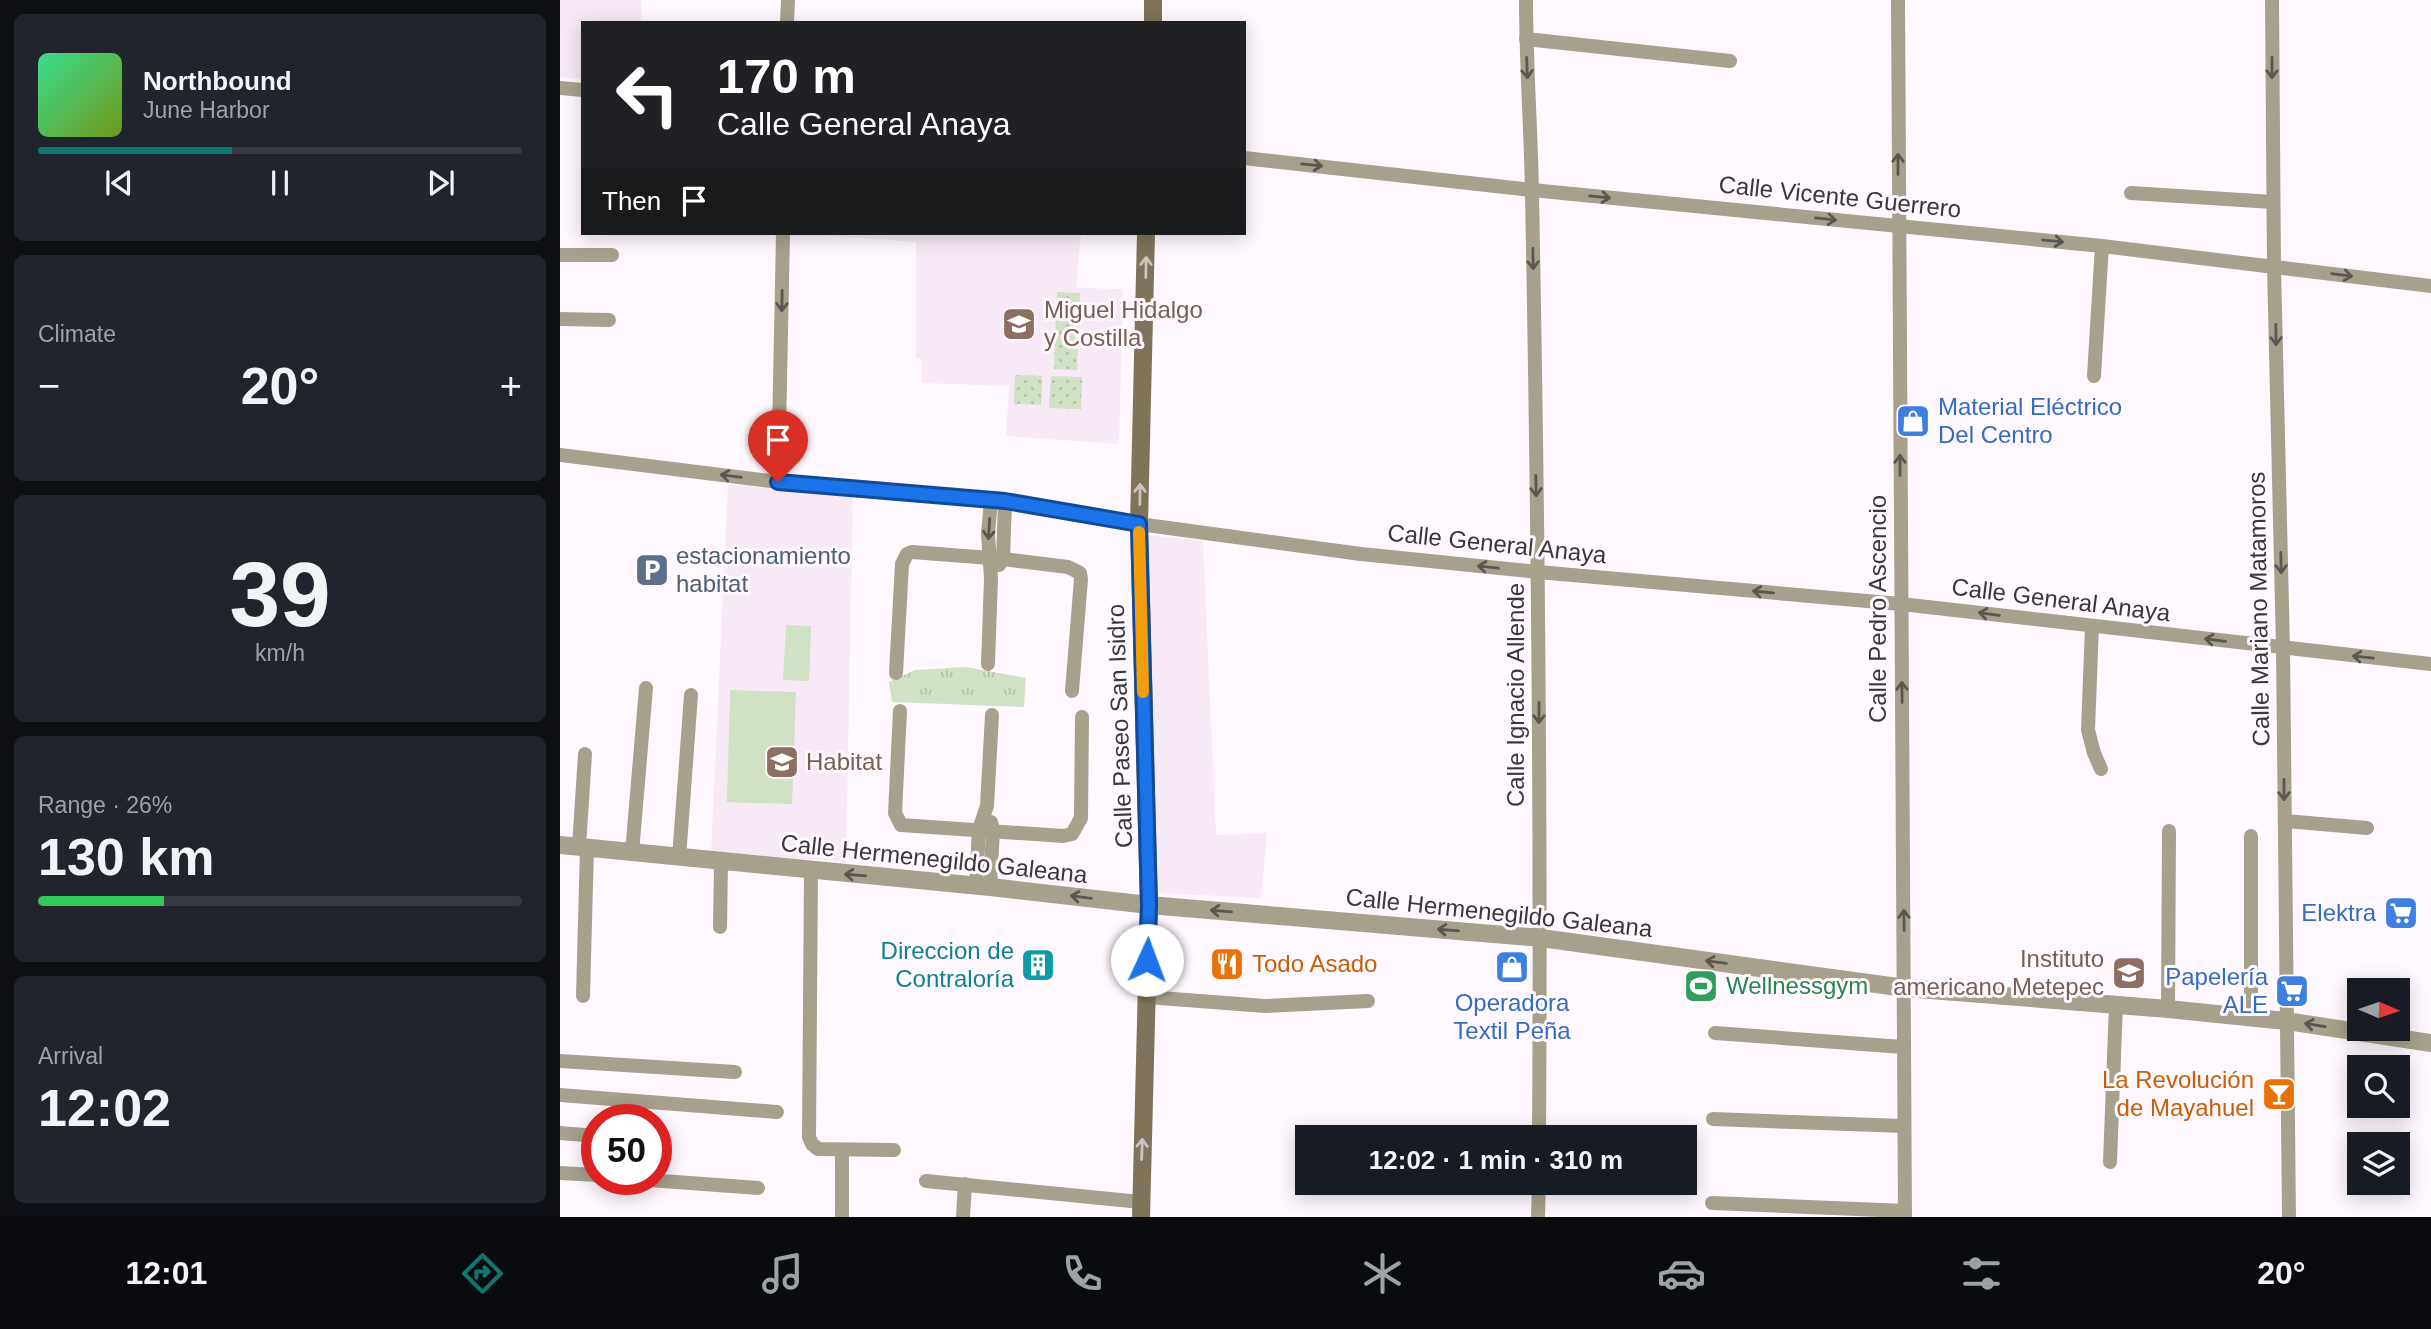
<!DOCTYPE html>
<html lang="en">
<head>
<meta charset="utf-8">
<style>
  :root { --surface:#171b24; --page:#20242c; --text:#f1f3f6; --muted:#9ea1a6; --line:#363941; --accent:#0f766e }
  body { margin:0; font-family:Arial,sans-serif; background:var(--page); color:var(--text); height:100vh; display:flex; flex-direction:column; font-size:26px; white-space:nowrap }
  * { box-sizing:border-box; margin:0 }
  p { font-size:23px; color:var(--muted) }
  .icon { flex:none; width:38px; height:38px; fill:none; stroke:currentColor; stroke-width:2; stroke-linecap:round; stroke-linejoin:round }
  .map { position:relative; flex:1; overflow:hidden }
  .drawer { display:flex; flex-direction:column; gap:14px; padding:14px; background:#0d0f14; width:560px }
  .drawer>* { flex:none }
  .guide { position:absolute; left:21px; top:21px; width:665px; height:214px; border-radius:0px; box-shadow:0 4px 18px #0003; background:#202124; color:#fff; overflow:hidden }
  .needle { width:46px; rotate:92deg }
  .tools { position:absolute; left:1787px; top:978px; display:grid; gap:14px }
  .tools a { display:grid; place-items:center; width:63px; height:63px; border-radius:0px; background:var(--surface); box-shadow:0 4px 18px #0003; font-size:35px }
  .speed { position:absolute; left:21px; top:1104px; display:flex; gap:14px; font-size:35px; font-weight:700; text-align:center }
  .speed>* { display:grid; place-content:center; width:91px; height:91px; border-radius:50%; background:var(--surface); box-shadow:0 4px 18px #0003; line-height:1 }
  .speed .limit { border:10px solid #d22; background:#fff; color:#111 }
  .pin { position:absolute; display:grid; place-items:center; width:60px; height:60px; color:#fff; margin:-72px -30px; border-radius:50% 50% 50% 0; rotate:-45deg; box-shadow:0 0 7px #0007 }
  .pin .icon { rotate:45deg }
  .me { position:absolute; width:77px; margin:-38px; rotate:2deg; stroke-linejoin:round; filter:drop-shadow(0 0 5px #0008) }
  .turn { display:flex; align-items:center; gap:24px; height:147px; padding:0 21px; font-size:32px }
  .turn .icon { width:91px; height:91px; stroke-width:2.5 }
  .turn b { display:block; font-size:49px; line-height:60px }
  .then { display:flex; align-items:center; height:66px; padding:0 21px; background:#0003; gap:14px; font-size:26px }
  .big { font-size:52px; font-weight:800; line-height:1.1 }
  .drawer .widget { flex:1; display:flex; flex-direction:column; justify-content:center; gap:10px; min-width:0; padding:0 24px; border-radius:10px; background:var(--page) }
  .drawer .dial { align-items:center; gap:0 }
  .dial b { font-size:91px; line-height:1 }
  .song { display:flex; align-items:center; gap:21px }
  .cover { width:84px; height:84px; border-radius:10px; background:linear-gradient(135deg,hsl(150 70% 55%),hsl(80 70% 35%)) }
  .played { height:7px; border-radius:4px; background:linear-gradient(90deg,var(--accent) 40%,var(--line) 40%) }
  .keys { display:flex; justify-content:space-around; direction:ltr }
  .heat { display:flex; justify-content:space-between; align-items:center; font-size:38px; direction:ltr }
  .charge { height:10px; border-radius:5px; background:linear-gradient(90deg,#34c759 26%,var(--line) 0) }
  .trip { position:absolute; left:735px; top:1125px; width:402px; height:70px; border-radius:0px; background:var(--surface); box-shadow:0 4px 18px #0003; font-weight:800; line-height:70px; text-align:center }
  .dock { display:flex; height:112px; justify-content:space-around; align-items:center; background:#090b0e; color:var(--muted) }
  .dock .icon { width:49px; height:49px }
  .dock .selected { color:var(--accent) }
  .dock b { font-size:32px; color:var(--text) }
  main { display:flex; flex:1; min-height:0 }
  .map>svg:first-child { display:block }
</style>
</head>
<body>
<main>
<section class="drawer">
<div class="widget">
<div class="song"><i class="cover"></i><div><b>Northbound</b><p>June Harbor</p></div></div>
<div class="played"></div>
<div class="keys"><svg class="icon" aria-label="previous" viewBox="0 0 24 24"><path d="M18 5L8 12l10 7zM5 5v14"/></svg><svg class="icon" aria-label="pause" viewBox="0 0 24 24"><path d="M8 5v14M16 5v14"/></svg><svg class="icon" aria-label="next" viewBox="0 0 24 24"><path d="M6 5l10 7-10 7zM19 5v14"/></svg></div>
</div>
<div class="widget"><p>Climate</p>
<div class="heat"><a>−</a><b class="big">20°</b><a>+</a></div>
</div>
<div class="widget dial"><b>39</b><p>km/h</p></div>
<div class="widget"><p>Range · 26%</p><b class="big">130 km</b><div class="charge"></div></div>
<div class="widget"><p>Arrival</p><b class="big">12:02</b></div>
</section>
<div class="map">
<svg width="1871" height="1217" viewBox="0 0 1871 1217">
  <defs>
    <pattern id="grass-dots" width="8" height="8" patternUnits="userSpaceOnUse" patternTransform="scale(1.75)"><rect width="8" height="8" fill="#d0e1c5"/><path d="M2 2h.1M6 6h.1" fill="none" stroke="#b3c2aa" stroke-width="1.8" stroke-linecap="round"/></pattern>
    <pattern id="park-tufts" width="24" height="20" patternUnits="userSpaceOnUse" patternTransform="scale(1.75)"><rect width="24" height="20" fill="#d0e1c5"/><path d="M3 7l-1-3M5 7V3M7 7l1-3M15 17l-1-3M17 17v-4M19 17l1-3" fill="none" stroke="#b3c2aa"/></pattern>
  </defs>
  <rect width="100%" height="100%" fill="#fff8ff"/>
  <g fill="#f7eaf6">
    <polygon points="0,0 81,0 81,23 23,23 23,79 0,77"/>
    <polygon points="233,233 521,233 516,288 563,289 559,444 446,436 449,386 362,383 362,359 356,359 356,242"/>
    <polygon points="168,484 293,497 286,862 151,853"/>
    <polygon points="588,535 643,541 656,835 707,833 701,898 598,893"/>
  </g>
  <g fill="url(#grass-dots)">
    <polygon points="497,292 520,293 517,370 494,369"/>
    <polygon points="455,375 482,376 481,405 454,404"/>
    <polygon points="491,376 522,377 521,409 489,408"/>
  </g>
  <polygon fill="url(#park-tufts)" points="406,667 466,678 464,707 332,702 329,682 355,670"/>
  <g fill="#d0e1c5">
    <polygon points="226,625 251,626 249,681 223,680"/>
    <polygon points="170,690 236,692 232,804 167,802"/>
  </g>
  <g fill="none" stroke-linecap="round" stroke-linejoin="round">
    <g stroke="#a7a08d" stroke-width="14">
      <path d="M966,0C966,65 971,129 972,194C978,509 981,823 979,1138"/>
      <polyline points="1338,0 1345,1217"/>
      <polyline points="1712,0 1714,267 1723,648 1729,1217"/>
      <polyline points="227,23 228,0"/>
      <polyline points="966,39 1170,61"/>
      <polyline points="0,88 23,90"/>
      <polyline points="684,158 972,190 1542,246 1871,286"/>
      <polyline points="1571,193 1713,202"/>
      <polyline points="0,255 52,255"/>
      <polyline points="0,319 49,320"/>
      <polyline points="1534,376 1542,246"/>
      <polyline points="0,455 218,482 445,501 579,524 801,554 978,572 1341,604 1871,664"/>
      <polyline points="218,482 223,233"/>
      <polyline points="439,565 443,559 445,501"/>
      <polyline points="1532,626 1528,730 1534,753 1541,769"/>
      <polyline points="428,664 431,578 428,534 431,500"/>
      <polyline points="336,673 342,564 347,554 352,552 443,559 508,567 520,573 521,579 512,691"/>
      <polyline points="340,711 335,813 341,825 503,836 512,834 521,818 522,717"/>
      <polyline points="1725,821 1807,828"/>
      <polyline points="1691,836 1691,1017"/>
      <polyline points="19,847 25,754"/>
      <polyline points="72,853 86,688"/>
      <polyline points="119,858 131,695"/>
      <polyline points="251,871 249,1137 252,1144 258,1149 334,1150"/>
      <polyline points="416,886 419,829 427,806 432,715"/>
      <polyline points="430,887 433,830 431,822"/>
      <polyline points="160,927 161,863"/>
      <polyline points="23,996 27,848"/>
      <polyline points="587,997 705,1006 808,1001"/>
      <polyline points="1608,1009 1609,831"/>
      <polyline points="1155,1033 1343,1047"/>
      <polyline points="0,1061 175,1072"/>
      <polyline points="0,1095 217,1112"/>
      <polyline points="1153,1119 1344,1126"/>
      <polyline points="0,1133 37,1136"/>
      <polyline points="282,1150 282,1217"/>
      <polyline points="1550,1162 1556,1004"/>
      <polyline points="0,1173 37,1175"/>
      <polyline points="89,1180 198,1188"/>
      <polyline points="366,1181 581,1202"/>
      <polyline points="1152,1203 1345,1211"/>
      <polyline points="403,1217 405,1184"/>
      <polyline points="978,1217 979,1183"/>
    </g>
    <polyline stroke="#a7a08d" stroke-width="18" points="0,845 430,887 589,905 981,938 1345,988 1608,1009 1726,1021 1871,1043"/>
    <g stroke="#7f7459" stroke-width="18">
      <polyline points="593,23 593,0"/>
      <polyline points="581,1217 589,905 579,524 586,233"/>
    </g>
  </g>
  <defs><path id="oneway-shaft" d="M-6 0H5M1.5-3L5.5 0L1.5 3" fill="none" stroke-width="1.6" stroke-linecap="round" stroke-linejoin="round" transform="scale(1.75)"/></defs>
  <g stroke="#5a5652">
    <use href="#oneway-shaft" transform="translate(967 68) rotate(88)"/>
    <use href="#oneway-shaft" transform="translate(1712 68) rotate(90)"/>
    <use href="#oneway-shaft" transform="translate(1338 164) rotate(-90)"/>
    <use href="#oneway-shaft" transform="translate(752 165) rotate(6)"/>
    <use href="#oneway-shaft" transform="translate(1040 197) rotate(6)"/>
    <use href="#oneway-shaft" transform="translate(1266 219) rotate(6)"/>
    <use href="#oneway-shaft" transform="translate(1493 241) rotate(6)"/>
    <use href="#oneway-shaft" transform="translate(973 259) rotate(89)"/>
    <use href="#oneway-shaft" transform="translate(1782 275) rotate(7)"/>
    <use href="#oneway-shaft" transform="translate(222 301) rotate(91)"/>
    <use href="#oneway-shaft" transform="translate(1716 335) rotate(89)"/>
    <use href="#oneway-shaft" transform="translate(1340 465) rotate(-90)"/>
    <use href="#oneway-shaft" transform="translate(171 476) rotate(-173)"/>
    <use href="#oneway-shaft" transform="translate(976 486) rotate(89)"/>
    <use href="#oneway-shaft" transform="translate(429 529) rotate(94)"/>
    <use href="#oneway-shaft" transform="translate(1721 563) rotate(89)"/>
    <use href="#oneway-shaft" transform="translate(928 567) rotate(-174)"/>
    <use href="#oneway-shaft" transform="translate(1203 592) rotate(-175)"/>
    <use href="#oneway-shaft" transform="translate(1429 614) rotate(-173)"/>
    <use href="#oneway-shaft" transform="translate(1655 640) rotate(-173)"/>
    <use href="#oneway-shaft" transform="translate(1803 657) rotate(-174)"/>
    <use href="#oneway-shaft" transform="translate(1342 692) rotate(-91)"/>
    <use href="#oneway-shaft" transform="translate(979 713) rotate(90)"/>
    <use href="#oneway-shaft" transform="translate(1724 790) rotate(90)"/>
    <use href="#oneway-shaft" transform="translate(295 875) rotate(-175)"/>
    <use href="#oneway-shaft" transform="translate(521 897) rotate(-173)"/>
    <use href="#oneway-shaft" transform="translate(661 911) rotate(-175)"/>
    <use href="#oneway-shaft" transform="translate(1344 920) rotate(-91)"/>
    <use href="#oneway-shaft" transform="translate(888 930) rotate(-175)"/>
    <use href="#oneway-shaft" transform="translate(1156 962) rotate(-172)"/>
    <use href="#oneway-shaft" transform="translate(1755 1025) rotate(-171)"/>
  </g>
  <g stroke="#ccc3bd">
    <use href="#oneway-shaft" transform="translate(586 267) rotate(-89)"/>
    <use href="#oneway-shaft" transform="translate(580 494) rotate(-89)"/>
    <use href="#oneway-shaft" transform="translate(582 1149) rotate(-88)"/>
  </g>
  <g fill="none" stroke-linecap="round" stroke-linejoin="round">
    <g stroke="#114b97" stroke-width="18">
      <polyline id="route" points="218,482 445,501 579,524 589,905 587,960"/>
    </g>
    <use href="#route" stroke="#1a73e8" stroke-width="12"/>
    <polyline stroke="#f59e0b" stroke-width="12" points="579,532 583,692"/>
  </g>
  <defs>
    <g id="school-square" transform="scale(1.75)"><rect x="-9" y="-9" width="18" height="18" rx="4" fill="#8d6e63" stroke="#fff8ff"/><path d="M0-5L7-2L0 1L-7-2ZM-4 1L0 2.5L4 1V4Q0 6-4 4Z" fill="#fff"/></g>
    <g id="shop-square" transform="scale(1.75)"><rect x="-9" y="-9" width="18" height="18" rx="4" fill="#3f7fe0" stroke="#fff8ff"/><path d="M-5-2.5h2.3a2.7 3.5 0 0 1 5.4 0H5L5.5 6h-11ZM-1.5-2.5h3a1.5 2.3 0 0 0-3 0Z" fill="#fff"/></g>
    <g id="parking-square" transform="scale(1.75)"><rect x="-9" y="-9" width="18" height="18" rx="4" fill="#5c6f8a" stroke="#fff8ff"/><path d="M-3.5-5.5H1a3.5 3.5 0 0 1 0 7H-1V5.5H-3.5ZM-1-3.4V-.6H.8a1.4 1.4 0 0 0 0-2.8Z" fill="#fff"/></g>
    <g id="supermarket-square" transform="scale(1.75)"><rect x="-9" y="-9" width="18" height="18" rx="4" fill="#3f7fe0" stroke="#fff8ff"/><path d="M-6-5.5h2.5l.6 2H6L4.5 2H-2.5L-4.4-4H-6ZM-1.5 3.2a1.3 1.3 0 1 0 .1 0ZM3 3.2a1.3 1.3 0 1 0 .1 0Z" fill="#fff"/></g>
    <g id="restaurant-square" transform="scale(1.75)"><rect x="-9" y="-9" width="18" height="18" rx="4" fill="#e8710a" stroke="#fff8ff"/><path d="M-5-6h1v4h1v-4h1v4h1v-4h1v5L-1.5 .5V6h-2V.5L-5-1ZM5-6V6H3V1.5H1.5Q1.5-4 5-6Z" fill="#fff"/></g>
    <g id="building-square" transform="scale(1.75)"><rect x="-9" y="-9" width="18" height="18" rx="4" fill="#0f9aa8" stroke="#fff8ff"/><path d="M-4-6H4V6H1V3H-1V6H-4ZM-2.5-4.3h1.7v1.8h-1.7ZM.8-4.3h1.7v1.8H.8ZM-2.5-1h1.7V.8h-1.7ZM.8-1h1.7V.8H.8Z" fill="#fff"/></g>
    <g id="stadium-square" transform="scale(1.75)"><rect x="-9" y="-9" width="18" height="18" rx="4" fill="#2e9e5b" stroke="#fff8ff"/><path d="M0-5a6.5 5 0 1 0 0 10a6.5 5 0 1 0 0-10ZM-3.5-1.8h7v3.6h-7Z" fill="#fff"/></g>
    <g id="bar-square" transform="scale(1.75)"><rect x="-9" y="-9" width="18" height="18" rx="4" fill="#e8710a" stroke="#fff8ff"/><path d="M-6-5H6L.8 .8V4.5H3.5V6h-7V4.5H-.8V.8Z" fill="#fff"/></g>
  </defs>
  <g fill-rule="evenodd">
    <use href="#school-square" x="459" y="324"/>
    <use href="#shop-square" x="1353" y="421"/>
    <use href="#parking-square" x="92" y="570"/>
    <use href="#school-square" x="222" y="762"/>
    <use href="#supermarket-square" x="1841" y="913"/>
    <use href="#restaurant-square" x="667" y="964"/>
    <use href="#building-square" x="478" y="965"/>
    <use href="#shop-square" x="952" y="967"/>
    <use href="#school-square" x="1569" y="973"/>
    <use href="#stadium-square" x="1141" y="986"/>
    <use href="#supermarket-square" x="1732" y="991"/>
    <use href="#bar-square" x="1719" y="1094"/>
  </g>
  <g text-anchor="middle" stroke-width="6" stroke-linejoin="round" paint-order="stroke">
    <g font-size="24" fill="#393739" stroke="#fff8ff">
      <text transform="translate(1280 197) rotate(6)" y="8">Calle Vicente Guerrero</text>
      <text transform="translate(937 544) rotate(6)" y="8">Calle General Anaya</text>
      <text transform="translate(1501 600) rotate(7)" y="8">Calle General Anaya</text>
      <text transform="translate(1318 609) rotate(-90)" y="8">Calle Pedro Ascencio</text>
      <text transform="translate(1699 609) rotate(-91)" y="8">Calle Mariano Matamoros</text>
      <text transform="translate(956 695) rotate(-90)" y="8">Calle Ignacio Allende</text>
      <text transform="translate(560 726) rotate(-92)" y="8">Calle Paseo San Isidro</text>
      <text transform="translate(374 859) rotate(6)" y="8">Calle Hermenegildo Galeana</text>
      <text transform="translate(939 913) rotate(6)" y="8">Calle Hermenegildo Galeana</text>
    </g>
    <g font-size="24" fill="#785e54" stroke="#fff8ff" text-anchor="start">
      <text x="484" y="318">Miguel Hidalgo<tspan x="484" dy="28">y Costilla</tspan></text>
      <text x="246" y="770">Habitat</text>
      <text x="1544" y="967" text-anchor="end">Instituto<tspan x="1544" dy="28">americano Metepec</tspan></text>
    </g>
    <g font-size="24" fill="#366cbe" stroke="#fff8ff" text-anchor="end">
      <text x="1378" y="415" text-anchor="start">Material Eléctrico<tspan x="1378" dy="28">Del Centro</tspan></text>
      <text x="1816" y="921">Elektra</text>
      <text x="1708" y="985">Papelería<tspan x="1708" dy="28">ALE</tspan></text>
      <text x="952" y="1011" text-anchor="middle">Operadora<tspan x="952" dy="28">Textil Peña</tspan></text>
    </g>
    <g font-size="24" fill="#4e5e75" stroke="#fff8ff" text-anchor="start">
      <text x="116" y="564">estacionamiento<tspan x="116" dy="28">habitat</tspan></text>
    </g>
    <g font-size="24" fill="#0d838f" stroke="#fff8ff" text-anchor="end">
      <text x="454" y="959">Direccion de<tspan x="454" dy="28">Contraloría</tspan></text>
    </g>
    <g font-size="24" fill="#c56008" stroke="#fff8ff" text-anchor="start">
      <text x="692" y="972">Todo Asado</text>
      <text x="1694" y="1088" text-anchor="end">La Revolución<tspan x="1694" dy="28">de Mayahuel</tspan></text>
    </g>
    <g font-size="24" fill="#27864d" stroke="#fff8ff" text-anchor="start">
      <text x="1166" y="994">Wellnessgym</text>
    </g>
  </g>
</svg>
<div class="tools">
<a><svg class="needle" viewBox="-14 -14 28 28"><path d="M0-13l5 13h-10z" fill="#e53935"/><path d="M0 13l5-13h-10z" fill="#9ea1a6"/></svg></a>
<a><svg class="icon" aria-label="search" viewBox="0 0 24 24"><circle cx="10" cy="10" r="6"/><path d="M15 15l6 6"/></svg></a>
<a><svg class="icon" aria-label="layers" viewBox="0 0 24 24"><path d="M12 4l9 5-9 5-9-5zM3 14l9 5 9-5"/></svg></a>
</div>
<div class="speed"><div class="limit">50</div></div>
<div class="pin" style="left:218px;top:482px;background:#d93025"><svg class="icon" aria-label="arrive" viewBox="0 0 24 24"><path d="M6 21V4h12l-3 4 3 4H6"/></svg></div>
<svg class="me" style="left:587px;top:960px" viewBox="-20 -20 40 40"><circle r="19" fill="#fff"/><path d="M0-13L10 11 0 6-10 11z" fill="#1a73e8"/></svg>
<div class="trip">12:02 · 1 min · 310 m</div>
<div class="guide">
<div class="turn"><svg class="icon" aria-label="left" viewBox="0 0 24 24"><path d="M17 20v-9H6M10 6l-5 5 5 5"/></svg><div><b>170 m</b>Calle General Anaya</div></div>
<div class="then">Then<svg class="icon" aria-label="arrive" viewBox="0 0 24 24"><path d="M6 21V4h12l-3 4 3 4H6"/></svg></div>
</div>
</div>
</main>
<nav class="dock">
<b>12:01</b>
<svg class="icon selected" aria-label="directions" viewBox="0 0 24 24"><path d="M12 3l9 9-9 9-9-9zM9 14v-3h6M13 9l2 2-2 2"/></svg>
<svg class="icon" aria-label="music" viewBox="0 0 24 24"><path d="M9 18V5l10-2v13"/><circle cx="6" cy="18" r="3"/><circle cx="16" cy="16" r="3"/></svg>
<svg class="icon" aria-label="phone" viewBox="0 0 24 24"><path d="M5 4h4l2 5-3 2q2 4 5 5l2-3 5 2v4C11 20 4 13 5 4z"/></svg>
<svg class="icon" aria-label="climate" viewBox="0 0 24 24"><path d="M12 3v18M4 7l16 10M4 17L20 7"/></svg>
<svg class="icon" aria-label="car" viewBox="0 0 24 24"><path d="M5 17H2v-5l4-1 3-4h7l3 4 3 1v5h-3M9 17h6M6 11h13"/><circle cx="7" cy="17" r="2"/><circle cx="17" cy="17" r="2"/></svg>
<svg class="icon" aria-label="filters" viewBox="0 0 24 24"><path d="M4 7h16M4 17h16"/><circle cx="9" cy="7" r="2"/><circle cx="15" cy="17" r="2"/></svg>
<b>20°</b>
</nav>
</body>
</html>
